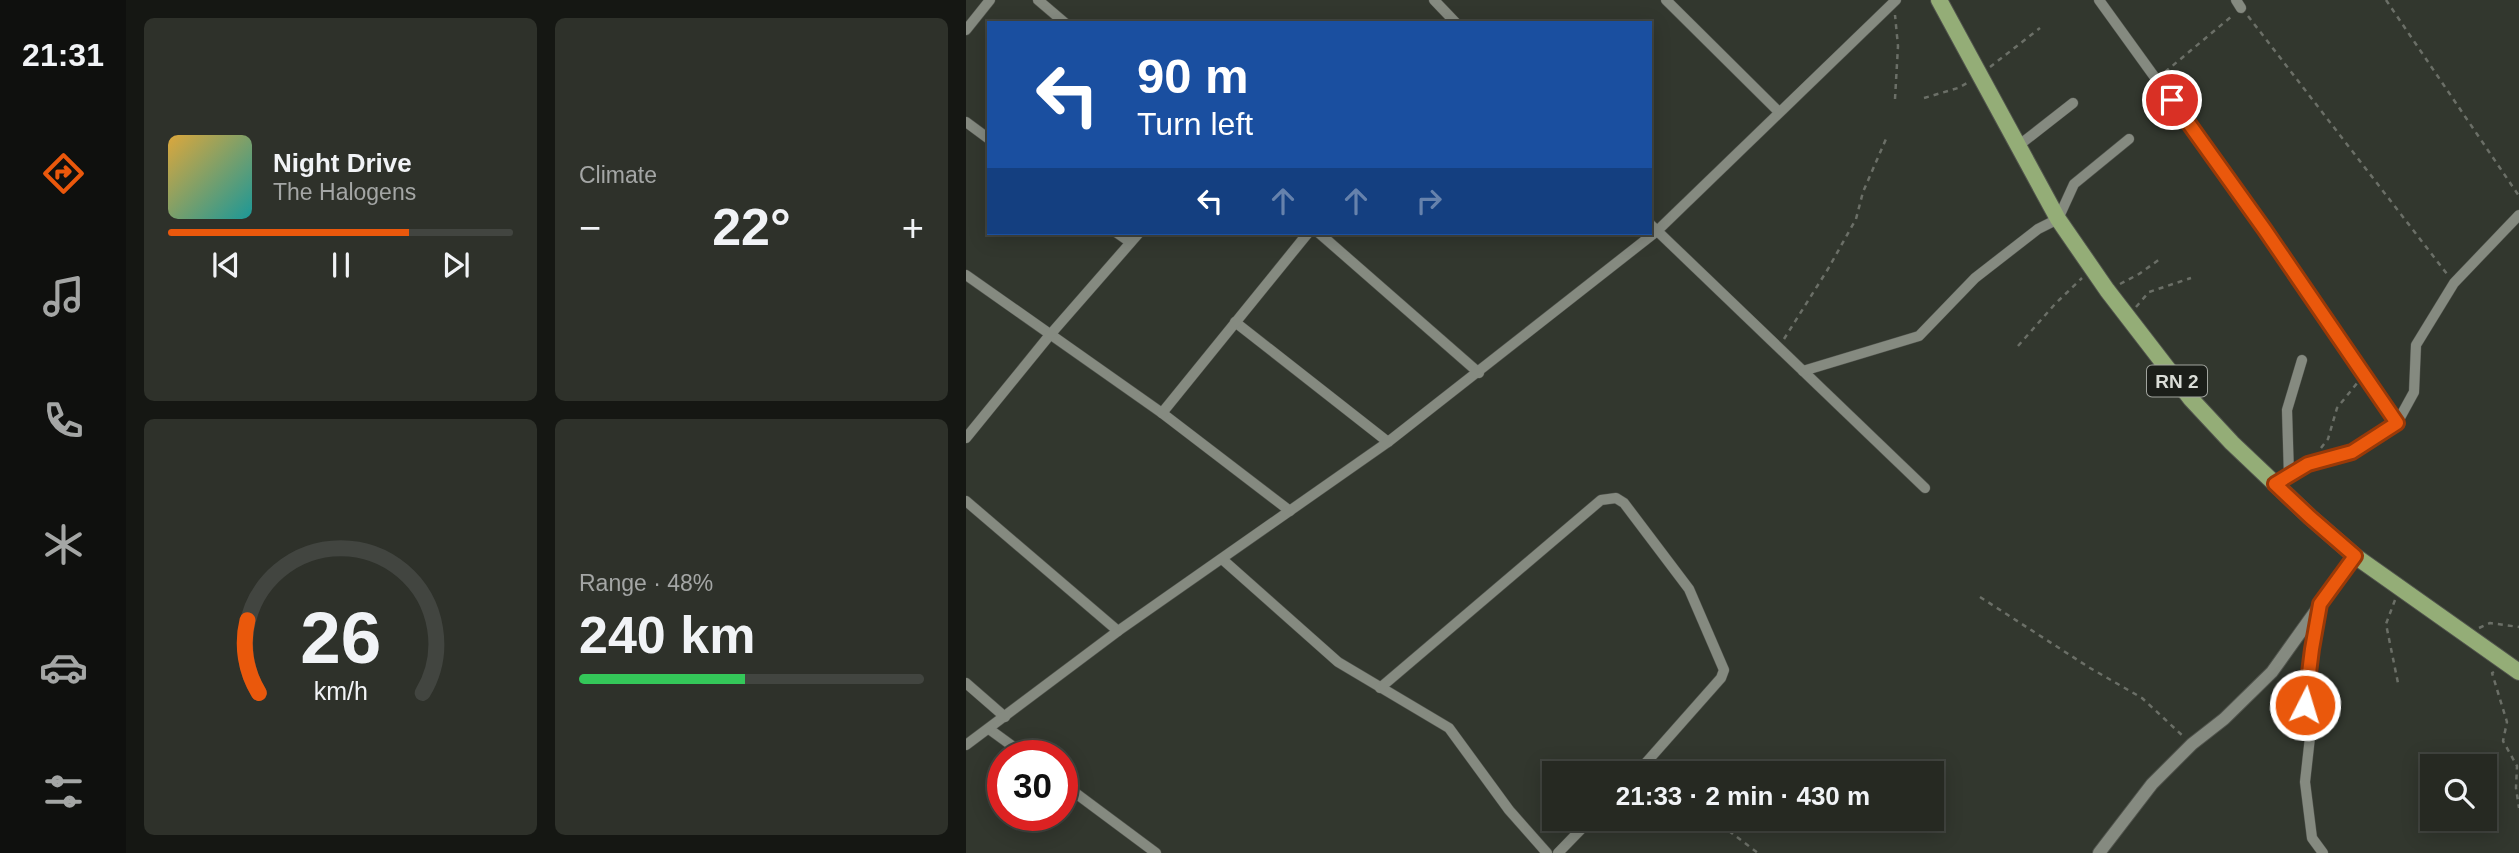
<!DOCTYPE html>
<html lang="en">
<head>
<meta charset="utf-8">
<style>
  :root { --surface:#262922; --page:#2e312a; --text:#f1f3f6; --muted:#a4a6a5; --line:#424540; --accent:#ea580c }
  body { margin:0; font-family:Helvetica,sans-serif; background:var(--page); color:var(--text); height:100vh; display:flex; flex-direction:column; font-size:26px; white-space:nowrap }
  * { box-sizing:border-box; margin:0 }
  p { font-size:23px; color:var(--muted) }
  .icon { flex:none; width:38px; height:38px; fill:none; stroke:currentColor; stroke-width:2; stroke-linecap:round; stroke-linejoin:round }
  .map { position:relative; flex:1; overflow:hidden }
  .sheet { display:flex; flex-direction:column; gap:18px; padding:18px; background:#151713; width:840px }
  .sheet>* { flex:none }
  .guide { position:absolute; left:21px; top:21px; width:665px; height:214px; border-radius:0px; box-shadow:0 4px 18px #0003,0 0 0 2px var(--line); background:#1a4fa0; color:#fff; overflow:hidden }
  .tools { position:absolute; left:1454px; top:754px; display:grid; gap:14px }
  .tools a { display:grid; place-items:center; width:77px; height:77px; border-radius:0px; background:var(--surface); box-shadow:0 4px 18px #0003,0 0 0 2px var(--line); font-size:35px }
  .speed { position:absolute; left:21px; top:740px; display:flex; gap:14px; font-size:35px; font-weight:700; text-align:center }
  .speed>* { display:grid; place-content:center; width:91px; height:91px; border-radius:50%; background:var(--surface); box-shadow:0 4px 18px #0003,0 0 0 2px var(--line); line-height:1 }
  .speed .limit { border:10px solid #d22; background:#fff; color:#111 }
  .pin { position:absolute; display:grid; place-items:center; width:60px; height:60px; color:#fff; margin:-30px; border:4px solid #fff; border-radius:50%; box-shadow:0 2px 7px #0007 }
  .me { position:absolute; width:77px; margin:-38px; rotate:5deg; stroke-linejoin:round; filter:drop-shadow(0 0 5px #0008) }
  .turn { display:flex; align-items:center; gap:24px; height:147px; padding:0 35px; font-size:32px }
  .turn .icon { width:91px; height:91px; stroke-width:2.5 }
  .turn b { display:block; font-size:49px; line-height:60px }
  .lanes { display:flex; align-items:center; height:66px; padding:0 35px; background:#0003; justify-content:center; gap:35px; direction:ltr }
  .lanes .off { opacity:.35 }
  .big { font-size:52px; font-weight:700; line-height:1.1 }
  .sheet .widget { flex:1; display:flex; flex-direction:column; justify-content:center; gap:10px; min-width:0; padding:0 24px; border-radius:10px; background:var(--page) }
  .sheet .dial { align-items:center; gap:0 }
  .dial svg { height:182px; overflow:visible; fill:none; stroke:var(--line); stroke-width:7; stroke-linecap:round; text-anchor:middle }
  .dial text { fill:var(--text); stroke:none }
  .song { display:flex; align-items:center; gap:21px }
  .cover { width:84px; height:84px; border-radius:10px; background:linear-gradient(135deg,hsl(40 70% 55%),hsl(180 70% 35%)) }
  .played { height:7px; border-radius:4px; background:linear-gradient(90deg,var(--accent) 70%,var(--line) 70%) }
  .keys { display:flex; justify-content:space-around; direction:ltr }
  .heat { display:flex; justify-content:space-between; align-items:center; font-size:38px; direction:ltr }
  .charge { height:10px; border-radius:5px; background:linear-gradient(90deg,#34c759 48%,var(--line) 0) }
  .sheet .tiles { flex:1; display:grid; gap:18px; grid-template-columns:repeat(2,1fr) }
  .trip { position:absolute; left:576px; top:761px; width:402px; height:70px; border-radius:0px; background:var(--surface); box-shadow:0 4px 18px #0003,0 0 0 2px var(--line); font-weight:700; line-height:70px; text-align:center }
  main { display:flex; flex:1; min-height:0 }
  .tab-bar { display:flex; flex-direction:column; width:126px; justify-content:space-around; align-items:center; background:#0f100e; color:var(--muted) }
  .tab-bar .icon { width:49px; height:49px }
  .tab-bar .current { color:var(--accent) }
  .tab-bar b { font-size:32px; color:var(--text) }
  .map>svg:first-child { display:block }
</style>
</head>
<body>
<main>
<nav class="tab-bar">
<b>21:31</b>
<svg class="icon current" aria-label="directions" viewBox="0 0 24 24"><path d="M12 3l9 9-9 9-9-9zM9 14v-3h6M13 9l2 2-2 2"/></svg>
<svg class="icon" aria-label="music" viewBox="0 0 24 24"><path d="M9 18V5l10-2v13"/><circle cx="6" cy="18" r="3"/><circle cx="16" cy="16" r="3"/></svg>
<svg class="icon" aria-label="phone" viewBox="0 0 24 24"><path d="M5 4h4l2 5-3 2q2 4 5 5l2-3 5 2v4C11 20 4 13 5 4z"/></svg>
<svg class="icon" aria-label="climate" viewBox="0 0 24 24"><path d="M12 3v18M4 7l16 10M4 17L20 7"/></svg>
<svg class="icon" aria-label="car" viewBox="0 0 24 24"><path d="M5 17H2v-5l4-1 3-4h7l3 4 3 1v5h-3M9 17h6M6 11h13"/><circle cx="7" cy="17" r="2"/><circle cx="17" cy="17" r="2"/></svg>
<svg class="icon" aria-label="filters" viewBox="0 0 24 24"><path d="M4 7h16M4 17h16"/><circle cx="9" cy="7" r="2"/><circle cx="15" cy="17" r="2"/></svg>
</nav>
<section class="sheet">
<div class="tiles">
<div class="widget">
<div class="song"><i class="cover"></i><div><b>Night Drive</b><p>The Halogens</p></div></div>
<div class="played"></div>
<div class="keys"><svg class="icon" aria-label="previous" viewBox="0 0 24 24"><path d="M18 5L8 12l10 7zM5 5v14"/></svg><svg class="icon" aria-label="pause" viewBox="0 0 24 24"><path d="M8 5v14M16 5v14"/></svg><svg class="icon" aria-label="next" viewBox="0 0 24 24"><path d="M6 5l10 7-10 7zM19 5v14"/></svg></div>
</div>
<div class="widget"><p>Climate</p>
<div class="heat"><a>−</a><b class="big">22°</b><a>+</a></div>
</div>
<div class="widget dial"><svg viewBox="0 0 100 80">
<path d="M14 69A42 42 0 1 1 86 69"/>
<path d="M14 69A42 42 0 0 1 9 37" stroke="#ea580c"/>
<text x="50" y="56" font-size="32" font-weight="700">26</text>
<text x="50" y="72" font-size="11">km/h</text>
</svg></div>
<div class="widget"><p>Range · 48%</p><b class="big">240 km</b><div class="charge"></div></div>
</div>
</section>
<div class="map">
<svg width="1553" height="853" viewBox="0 0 1553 853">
  <rect width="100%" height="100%" fill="#32372e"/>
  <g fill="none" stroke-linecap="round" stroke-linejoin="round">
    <g stroke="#50534c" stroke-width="11">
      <g id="minor">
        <polyline points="72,0 99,23"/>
        <polyline points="468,0 490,23"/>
        <polyline points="700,0 813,112"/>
        <polyline points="1133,0 1299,230 1431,423"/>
        <polyline points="1270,0 1275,8"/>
        <polyline points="0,30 24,0"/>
        <polyline points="0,122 23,139"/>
        <polyline points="1052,146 1107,103"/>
        <polyline points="684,224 959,488"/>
        <polyline points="151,233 164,242"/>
        <polyline points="353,233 513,373"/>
        <polyline points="0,275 196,413 324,511"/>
        <polyline points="269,322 422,442"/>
        <polyline points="837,371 953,336 1009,278 1072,229 1092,219 1108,184 1163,139"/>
        <polyline points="196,413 342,233"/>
        <polyline points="0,438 83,336 173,233"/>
        <polyline points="1323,476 1321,410 1336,360"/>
        <polyline points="1309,484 1345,462 1391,449 1431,423 1448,392 1450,345 1488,283 1553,215"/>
        <polyline points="0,501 152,631"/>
        <polyline points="256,559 372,662 483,728 543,810 581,853"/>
        <polyline points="1354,609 1339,696 1344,737 1339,782 1346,838 1357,853"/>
        <polyline points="0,683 39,717"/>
        <polyline points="414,688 635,500 650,498 658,503 723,589 758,670 755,678 670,774"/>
        <polyline points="23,729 60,756"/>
        <polyline points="0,745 152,631 422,442 691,231 930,0"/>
        <polyline points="96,783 190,853"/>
        <polyline points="592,853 625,819"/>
      </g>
    </g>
    <g stroke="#50534c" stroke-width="14">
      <polyline id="tertiary" points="1133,853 1186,784 1226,744 1258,719 1306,672 1389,556"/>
    </g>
    <g stroke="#50534c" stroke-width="18">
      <polyline id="primary" points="973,0 1092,219 1141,290 1225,399 1266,443 1344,517 1389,556 1553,672"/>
    </g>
    <g stroke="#6b6f67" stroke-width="2.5" stroke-dasharray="5 5" stroke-linecap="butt">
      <polyline points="1420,0 1553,196"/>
      <polyline points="1282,16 1481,274"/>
      <polyline points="1024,67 1074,28"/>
      <polyline points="1199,72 1266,16"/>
      <polyline points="958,98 992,88 1001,83"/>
      <polyline points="929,99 932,46 929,15"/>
      <polyline points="1154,284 1173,274 1194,259"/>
      <polyline points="1170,307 1183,292 1225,278"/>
      <polyline points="818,339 862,269 890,219 897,192 920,139"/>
      <polyline points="1052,346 1089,304 1116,278"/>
      <polyline points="1355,448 1362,439 1371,408 1392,382"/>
      <polyline points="1014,597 1124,668 1176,698 1218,737"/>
      <polyline points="1429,600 1420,624 1432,683"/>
      <polyline points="1513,628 1524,623 1553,627"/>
      <polyline points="1528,672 1526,673 1541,722 1537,741 1551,766 1550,788 1553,808"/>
      <polyline points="747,819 792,853"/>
    </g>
    <use href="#minor" stroke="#858a80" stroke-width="10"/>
    <use href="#tertiary" stroke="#858a80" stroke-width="12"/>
    <use href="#primary" stroke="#94ad77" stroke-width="16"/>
  </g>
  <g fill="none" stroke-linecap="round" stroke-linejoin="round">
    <g stroke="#983908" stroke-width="18">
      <polyline id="route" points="1206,100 1299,230 1431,423 1386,452 1342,464 1309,484 1344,517 1389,556 1354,604 1346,649 1339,705"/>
    </g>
    <use href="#route" stroke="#ea580c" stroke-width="12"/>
  </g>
  <g text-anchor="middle" stroke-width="7" stroke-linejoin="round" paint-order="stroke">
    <rect fill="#1b1e19" stroke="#a1a49e" stroke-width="2" x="1181" y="365.5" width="60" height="31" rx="5"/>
    <g font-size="19" font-weight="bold" fill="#daddd7">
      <text x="1211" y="388">RN 2</text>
    </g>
  </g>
</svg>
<div class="tools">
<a><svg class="icon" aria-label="search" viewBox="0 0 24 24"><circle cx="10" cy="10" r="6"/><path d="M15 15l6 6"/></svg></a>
</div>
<div class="speed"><div class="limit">30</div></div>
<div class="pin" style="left:1206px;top:100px;background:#d93025"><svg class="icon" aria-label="arrive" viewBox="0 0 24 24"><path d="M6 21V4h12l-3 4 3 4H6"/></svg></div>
<svg class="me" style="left:1339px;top:705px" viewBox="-20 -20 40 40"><circle r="17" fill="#ea580c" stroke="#fff" stroke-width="3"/><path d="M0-11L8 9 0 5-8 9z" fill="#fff"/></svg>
<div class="trip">21:33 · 2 min · 430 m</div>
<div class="guide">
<div class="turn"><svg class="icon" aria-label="left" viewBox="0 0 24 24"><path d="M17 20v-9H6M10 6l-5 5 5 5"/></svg><div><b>90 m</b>Turn left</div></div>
<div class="lanes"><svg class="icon" aria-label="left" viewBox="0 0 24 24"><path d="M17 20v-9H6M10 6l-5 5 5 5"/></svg><svg class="icon off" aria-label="ahead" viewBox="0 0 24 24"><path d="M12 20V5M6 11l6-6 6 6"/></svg><svg class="icon off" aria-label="ahead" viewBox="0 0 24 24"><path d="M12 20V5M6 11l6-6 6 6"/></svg><svg class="icon off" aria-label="right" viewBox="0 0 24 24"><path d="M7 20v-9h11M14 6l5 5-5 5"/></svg></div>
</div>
</div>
</main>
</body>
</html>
